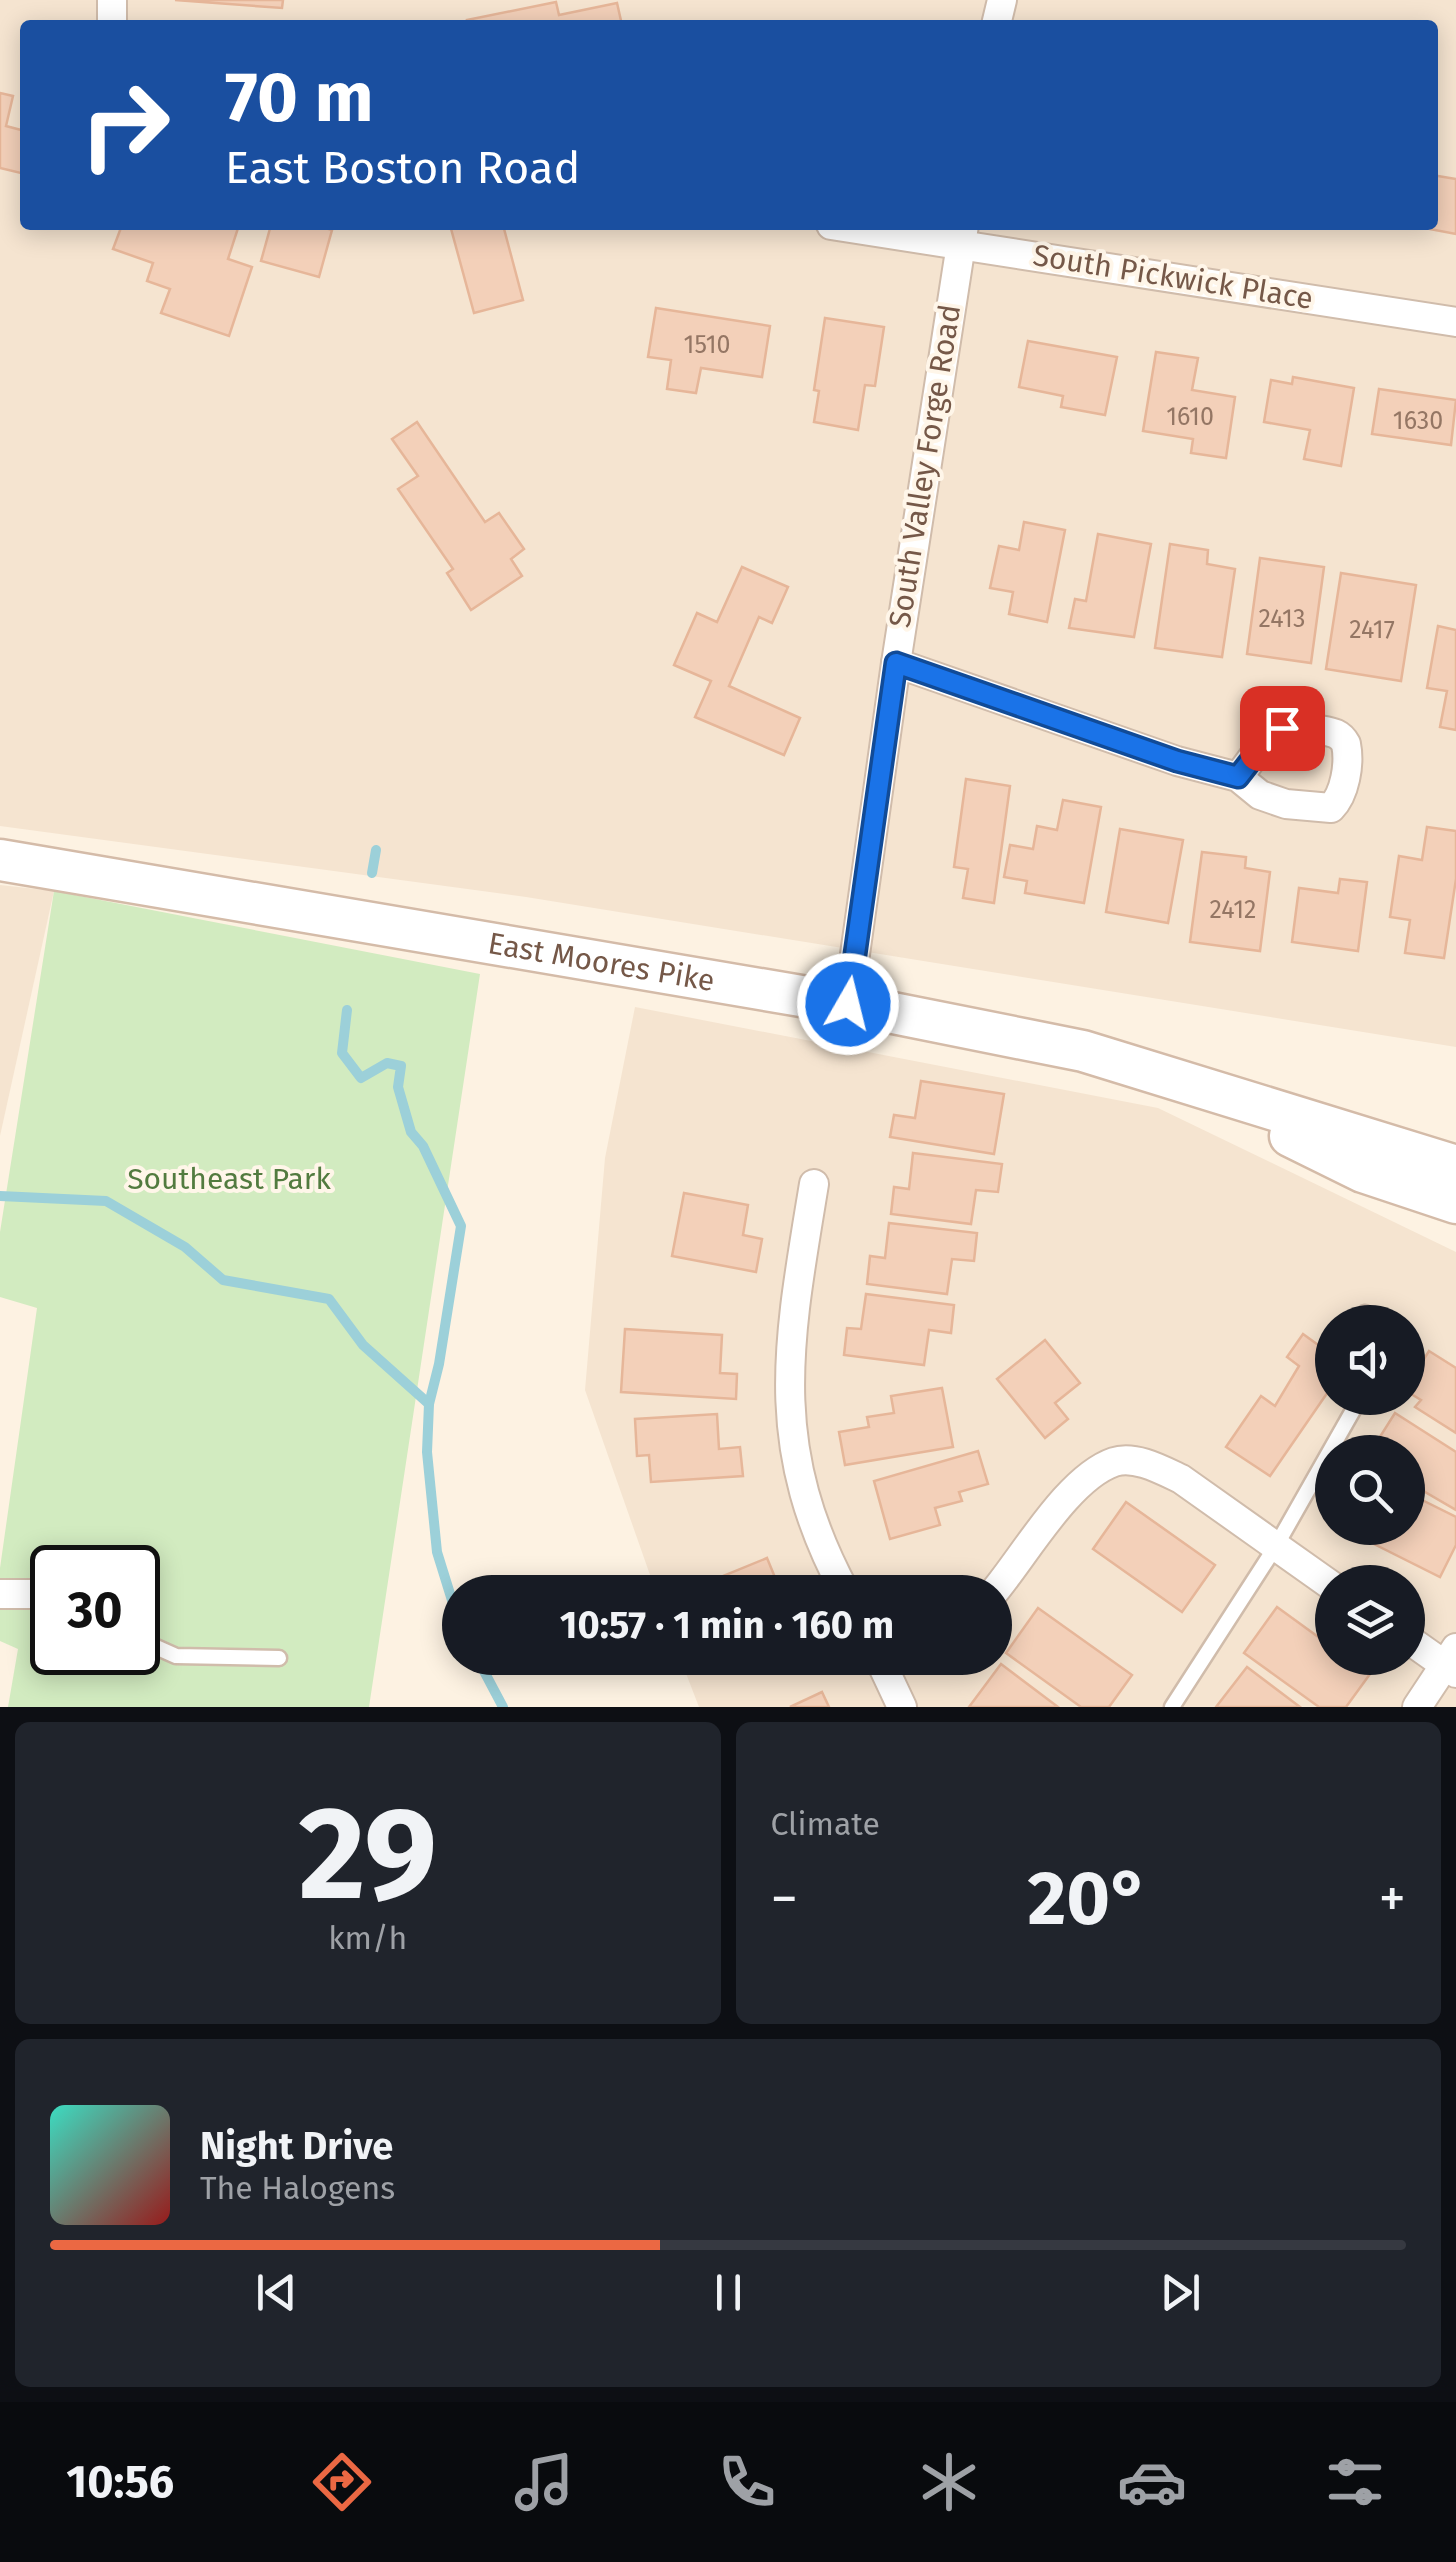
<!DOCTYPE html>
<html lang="en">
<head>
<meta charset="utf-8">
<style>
  :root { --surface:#171b24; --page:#20242c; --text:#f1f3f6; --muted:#9ea1a6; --line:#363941; --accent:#eb6843 }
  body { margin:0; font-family:"Fira Sans",sans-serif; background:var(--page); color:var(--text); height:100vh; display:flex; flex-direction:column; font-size:38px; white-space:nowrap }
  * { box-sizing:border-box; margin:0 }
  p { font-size:32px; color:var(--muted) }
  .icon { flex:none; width:55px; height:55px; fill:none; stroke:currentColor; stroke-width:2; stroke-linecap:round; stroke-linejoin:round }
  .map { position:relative; height:1707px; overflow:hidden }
  .details { display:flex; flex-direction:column; gap:15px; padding:15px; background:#0d0f14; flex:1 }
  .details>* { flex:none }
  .top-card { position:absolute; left:20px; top:20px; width:1418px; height:210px; border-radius:10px; box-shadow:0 5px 25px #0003; background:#1a4fa0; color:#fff; overflow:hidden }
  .buttons { position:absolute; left:1315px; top:1305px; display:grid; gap:20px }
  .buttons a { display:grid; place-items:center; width:110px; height:110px; border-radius:50%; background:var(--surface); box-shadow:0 5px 25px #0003; font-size:50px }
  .speed { position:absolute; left:30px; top:1545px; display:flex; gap:20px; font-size:50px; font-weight:700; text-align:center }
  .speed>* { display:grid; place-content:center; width:130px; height:130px; border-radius:50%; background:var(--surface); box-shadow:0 5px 25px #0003; line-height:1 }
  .speed .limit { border:5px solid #111; border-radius:15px; background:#fff; color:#111 }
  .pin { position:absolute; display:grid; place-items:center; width:85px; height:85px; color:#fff; margin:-42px; border-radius:20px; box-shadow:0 5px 15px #0006 }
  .me { position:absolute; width:110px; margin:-55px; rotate:8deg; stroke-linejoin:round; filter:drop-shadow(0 0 8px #0008) }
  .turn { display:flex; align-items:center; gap:35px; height:210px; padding:0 40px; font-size:45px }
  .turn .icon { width:130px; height:130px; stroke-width:2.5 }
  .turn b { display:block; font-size:70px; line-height:85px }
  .big { font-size:75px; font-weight:700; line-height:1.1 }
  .details .card { flex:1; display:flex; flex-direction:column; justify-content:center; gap:15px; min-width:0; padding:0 35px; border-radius:15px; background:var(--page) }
  .details .dial { align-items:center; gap:0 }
  .dial b { font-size:130px; line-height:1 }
  .song { display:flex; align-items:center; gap:30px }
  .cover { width:120px; height:120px; border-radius:15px; background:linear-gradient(135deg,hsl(170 70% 55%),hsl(0 70% 35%)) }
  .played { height:10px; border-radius:5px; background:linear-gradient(90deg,var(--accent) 45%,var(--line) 45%) }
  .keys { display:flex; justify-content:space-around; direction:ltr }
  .heat { display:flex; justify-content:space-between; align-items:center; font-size:55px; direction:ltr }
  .details .tiles { flex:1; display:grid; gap:15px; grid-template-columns:1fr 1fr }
  .card:last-child { grid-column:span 2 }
  .trip { position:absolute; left:442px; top:1575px; width:570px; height:100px; border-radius:50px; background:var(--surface); box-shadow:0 5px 25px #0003; font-weight:700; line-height:100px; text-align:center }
  .dock { display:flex; height:160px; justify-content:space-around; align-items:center; background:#090b0e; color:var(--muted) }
  .dock .icon { width:70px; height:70px }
  .dock .current { color:var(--accent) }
  .dock b { font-size:45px; color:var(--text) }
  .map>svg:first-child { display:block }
</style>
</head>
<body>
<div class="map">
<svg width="1456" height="1707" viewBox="0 0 1456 1707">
  <rect width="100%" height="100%" fill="#fdf2e2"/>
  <g fill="#f5e4d0" fill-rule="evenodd">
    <path d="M0,0H1456V1047L526,897L0,826ZM25,25H1432V225H25Z"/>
    <polygon points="0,885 54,891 0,1136"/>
    <path d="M635,1007L1158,1108L1456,1252V1707H699L680,1658H995V1592H656L585,1390L605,1158ZM1332,1322H1408V1398H1332ZM1332,1452H1408V1528H1332ZM1332,1582H1408V1658H1332Z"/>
  </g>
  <path fill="#d2ebc0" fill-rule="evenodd" d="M54,891L480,974L369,1707H8L18,1649L0,1641V1568L37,1308L0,1297V1232ZM52,1568H138V1652H52Z"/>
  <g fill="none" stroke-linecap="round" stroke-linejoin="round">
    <g stroke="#9cd0d9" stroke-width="10">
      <polyline points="372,873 376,850"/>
      <polyline points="347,1010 342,1053 361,1078 387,1063 401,1066 398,1087 411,1132 423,1146 461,1226 439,1364 429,1404 427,1452 437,1552 460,1626"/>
      <polyline points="0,1196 106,1201 185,1247 223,1280 329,1299 363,1345 429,1404"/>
      <polyline points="477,1658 503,1707"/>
    </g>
  </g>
  <g fill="#f3d0b9" stroke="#e6b699" stroke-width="2.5">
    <polygon points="175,0 283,0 282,8"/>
    <polygon points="556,2 559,15 617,3 622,25 468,25 467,20"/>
    <polygon points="0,93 13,96 6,126 25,131 25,174 0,168"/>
    <polygon points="1432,175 1456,179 1456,234 1409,225 1432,225"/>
    <polygon points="122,225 239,225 228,259 252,267 229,336 161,313 170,289 147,281 153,263 113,249"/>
    <polygon points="271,225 315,225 332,230 319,277 261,261"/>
    <polygon points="450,225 503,225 523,300 474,313"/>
    <polygon points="656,308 770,326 762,377 701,368 696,393 667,389 671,360 648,357"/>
    <polygon points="825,318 884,327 875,386 865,385 858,430 814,422 819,391 814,390"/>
    <polygon points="1028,341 1117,357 1105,415 1061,407 1063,396 1019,387"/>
    <polygon points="1156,352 1198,358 1192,390 1235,397 1226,458 1191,453 1193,439 1143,431"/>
    <polygon points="1293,377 1354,388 1341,466 1304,459 1310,430 1264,422 1271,380 1292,384"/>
    <polygon points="1379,389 1456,400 1451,445 1372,434"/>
    <polygon points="417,422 485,522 499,513 524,549 511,559 522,576 471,610 447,573 453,569 398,489 418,476 392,439"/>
    <polygon points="1024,522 1065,530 1047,622 1009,614 1013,592 990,588 999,546 1019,550"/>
    <polygon points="1098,534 1151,544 1134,637 1069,628 1075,599 1086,601"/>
    <polygon points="1170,544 1208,550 1207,564 1235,569 1222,657 1155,648"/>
    <polygon points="1260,558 1324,567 1311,663 1247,654"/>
    <polygon points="742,567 788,587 772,623 759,617 729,686 800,718 784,755 695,717 711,681 674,665 697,613 717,622"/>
    <polygon points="1341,573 1416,585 1401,681 1326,669"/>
    <polygon points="1438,626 1456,630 1456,730 1440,727 1447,691 1427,688"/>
    <polygon points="966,779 1010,786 994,903 963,898 968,869 954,867"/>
    <polygon points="1063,800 1101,807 1084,903 1025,893 1027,881 1004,877 1010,845 1033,849 1037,826 1057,830"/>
    <polygon points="1427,827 1456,831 1456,879 1444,958 1405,953 1410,920 1390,917 1399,856 1422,860"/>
    <polygon points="1120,829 1183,840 1168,923 1106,912"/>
    <polygon points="1202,852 1246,857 1245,868 1270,872 1260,951 1190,942"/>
    <polygon points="1340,879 1367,882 1358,951 1292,942 1299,888 1338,893"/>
    <polygon points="921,1081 1004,1094 994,1154 890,1137 894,1115 915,1118"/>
    <polygon points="913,1153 1002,1164 998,1192 976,1190 971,1224 891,1214 894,1187 909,1189"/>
    <polygon points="684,1193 748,1205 743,1235 762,1239 756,1272 672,1256"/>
    <polygon points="889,1223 977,1233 974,1261 952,1259 947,1294 867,1284 870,1256 885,1258"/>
    <polygon points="866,1294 954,1305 951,1333 929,1330 924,1365 844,1355 847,1328 861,1329"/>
    <polygon points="625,1329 722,1335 720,1373 737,1374 736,1399 621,1392"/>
    <polygon points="1303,1334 1332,1355 1332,1386 1270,1476 1226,1447 1261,1396 1275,1406 1299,1366 1287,1357"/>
    <polygon points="1045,1340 1080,1383 1055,1403 1068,1419 1045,1438 997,1379"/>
    <polygon points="1429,1351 1456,1368 1456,1433 1415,1407 1421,1400 1408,1392 1408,1384"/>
    <polygon points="942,1388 953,1447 845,1465 839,1432 869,1427 867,1417 894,1413 891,1396"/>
    <polygon points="1395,1413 1456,1452 1456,1510 1408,1482 1408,1452 1371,1451"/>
    <polygon points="717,1414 719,1449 740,1447 743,1476 651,1482 649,1455 637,1456 635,1419"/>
    <polygon points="978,1451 988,1484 959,1492 962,1501 935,1508 940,1525 890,1539 874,1481"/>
    <polygon points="1408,1493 1456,1517 1456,1545 1440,1577 1372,1543 1380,1528 1408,1528"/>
    <polygon points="1126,1502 1215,1565 1182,1612 1093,1549"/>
    <polygon points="767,1558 781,1592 684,1592"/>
    <polygon points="1277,1607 1332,1647 1332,1658 1347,1658 1370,1674 1346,1707 1319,1707 1244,1653"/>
    <polygon points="1038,1608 1132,1675 1109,1707 1081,1707 1006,1653"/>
    <polygon points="1001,1664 1058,1707 969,1707"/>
    <polygon points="1247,1667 1300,1707 1216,1707"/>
    <polygon points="822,1692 829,1707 790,1707"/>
  </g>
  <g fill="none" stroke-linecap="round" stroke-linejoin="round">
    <g stroke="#d0bcab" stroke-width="19">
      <g id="service">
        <polyline points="1365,1313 1366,1322"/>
        <polyline points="138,1639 176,1656 279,1658"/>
        <polyline points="1172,1707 1276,1546 1360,1398"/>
      </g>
    </g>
    <g stroke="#d0bcab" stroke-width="32">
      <g id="minor">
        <polyline points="112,25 112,0"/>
        <polyline points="996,25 1002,0"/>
        <polyline points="831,225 1456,322"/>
        <path d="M896,663L1177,761L1238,777L1260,795L1286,804L1331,808C1345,794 1350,764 1346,744C1340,733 1332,732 1320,730C1266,722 1269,739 1238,777"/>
        <polyline points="848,1004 896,663 964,225"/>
        <path d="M814,1184C788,1342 766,1445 845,1592"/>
        <path d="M994,1592C1025,1555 1068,1478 1114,1462C1135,1455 1162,1470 1181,1479L1332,1586"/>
        <polyline points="0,1594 52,1594"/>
        <polyline points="1408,1639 1456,1673"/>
        <polyline points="879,1658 902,1707"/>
        <polyline points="1417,1707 1456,1648"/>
      </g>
    </g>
    <g stroke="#d4bba8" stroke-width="45">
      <g id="secondary">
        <path id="s1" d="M0,860L848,1004L1083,1051L1456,1166"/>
        <polyline points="1290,1136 1363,1172 1456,1203"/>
      </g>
    </g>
    <use href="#service" stroke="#fff" stroke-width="14"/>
    <use href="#minor" stroke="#fff" stroke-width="28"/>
    <use href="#secondary" stroke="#fff" stroke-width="40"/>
  </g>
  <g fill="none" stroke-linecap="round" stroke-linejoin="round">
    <g stroke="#114b97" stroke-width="25">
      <polyline id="route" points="848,1004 896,663 1177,761 1238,777 1273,732 1282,728"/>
    </g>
    <use href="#route" stroke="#1a73e8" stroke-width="18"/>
  </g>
  <g text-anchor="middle" stroke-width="8" stroke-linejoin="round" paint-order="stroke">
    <g font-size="25" fill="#947664">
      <text x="707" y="353">1510</text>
      <text x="1190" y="425">1610</text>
      <text x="1418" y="429">1630</text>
      <text x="1282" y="627">2413</text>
      <text x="1372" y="638">2417</text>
      <text x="1233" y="918">2412</text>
    </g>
    <g font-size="30" fill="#755848" stroke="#fff6e9">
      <text transform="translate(1173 277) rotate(9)" y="10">South Pickwick Place</text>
      <text transform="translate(925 466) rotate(-81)" y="10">South Valley Forge Road</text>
      <text dy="10" stroke="none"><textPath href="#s1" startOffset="610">East Moores Pike</textPath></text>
    </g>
    <g font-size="30" fill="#527b3f" stroke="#fff6e9">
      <text x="229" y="1189">Southeast Park</text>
    </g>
  </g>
</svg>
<div class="buttons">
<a><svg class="icon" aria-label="sound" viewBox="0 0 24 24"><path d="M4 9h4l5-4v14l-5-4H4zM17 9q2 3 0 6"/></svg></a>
<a><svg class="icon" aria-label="search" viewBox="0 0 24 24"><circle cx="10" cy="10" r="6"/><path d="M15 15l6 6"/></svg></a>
<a><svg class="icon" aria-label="layers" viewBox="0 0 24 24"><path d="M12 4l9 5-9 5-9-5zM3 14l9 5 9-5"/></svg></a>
</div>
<div class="speed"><div class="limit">30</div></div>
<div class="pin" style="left:1282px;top:728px;background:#d93025"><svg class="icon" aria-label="arrive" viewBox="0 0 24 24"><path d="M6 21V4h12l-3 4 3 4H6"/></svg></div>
<svg class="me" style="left:848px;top:1004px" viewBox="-20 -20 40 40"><circle r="17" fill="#1a73e8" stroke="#fff" stroke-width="3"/><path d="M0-11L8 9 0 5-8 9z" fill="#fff"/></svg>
<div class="trip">10:57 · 1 min · 160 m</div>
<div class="top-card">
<div class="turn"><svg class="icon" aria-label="right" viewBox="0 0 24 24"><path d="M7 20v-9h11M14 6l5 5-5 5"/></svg><div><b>70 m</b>East Boston Road</div></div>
</div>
</div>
<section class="details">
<div class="tiles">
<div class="card dial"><b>29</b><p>km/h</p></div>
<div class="card"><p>Climate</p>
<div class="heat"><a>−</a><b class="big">20°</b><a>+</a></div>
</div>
<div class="card">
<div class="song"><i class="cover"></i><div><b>Night Drive</b><p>The Halogens</p></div></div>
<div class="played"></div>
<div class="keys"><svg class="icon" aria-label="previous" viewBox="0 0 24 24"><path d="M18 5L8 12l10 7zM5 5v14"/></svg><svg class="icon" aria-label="pause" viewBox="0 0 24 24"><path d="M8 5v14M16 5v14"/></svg><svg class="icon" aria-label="next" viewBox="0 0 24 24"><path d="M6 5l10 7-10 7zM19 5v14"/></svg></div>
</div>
</div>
</section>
<nav class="dock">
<b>10:56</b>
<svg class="icon current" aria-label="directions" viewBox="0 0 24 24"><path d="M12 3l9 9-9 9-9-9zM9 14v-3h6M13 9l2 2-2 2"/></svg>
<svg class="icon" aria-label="music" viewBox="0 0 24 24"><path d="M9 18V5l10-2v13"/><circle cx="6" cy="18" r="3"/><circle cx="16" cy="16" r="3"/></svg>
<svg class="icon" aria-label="phone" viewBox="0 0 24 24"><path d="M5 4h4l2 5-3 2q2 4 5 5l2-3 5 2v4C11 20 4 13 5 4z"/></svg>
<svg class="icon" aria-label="climate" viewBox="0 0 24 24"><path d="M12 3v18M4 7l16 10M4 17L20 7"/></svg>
<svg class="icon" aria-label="car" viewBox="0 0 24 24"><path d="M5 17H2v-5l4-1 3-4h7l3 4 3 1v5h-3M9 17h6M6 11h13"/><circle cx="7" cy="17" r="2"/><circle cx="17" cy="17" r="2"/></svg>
<svg class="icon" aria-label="filters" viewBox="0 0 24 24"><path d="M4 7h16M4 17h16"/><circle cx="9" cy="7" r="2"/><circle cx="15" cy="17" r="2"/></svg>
</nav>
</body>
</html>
